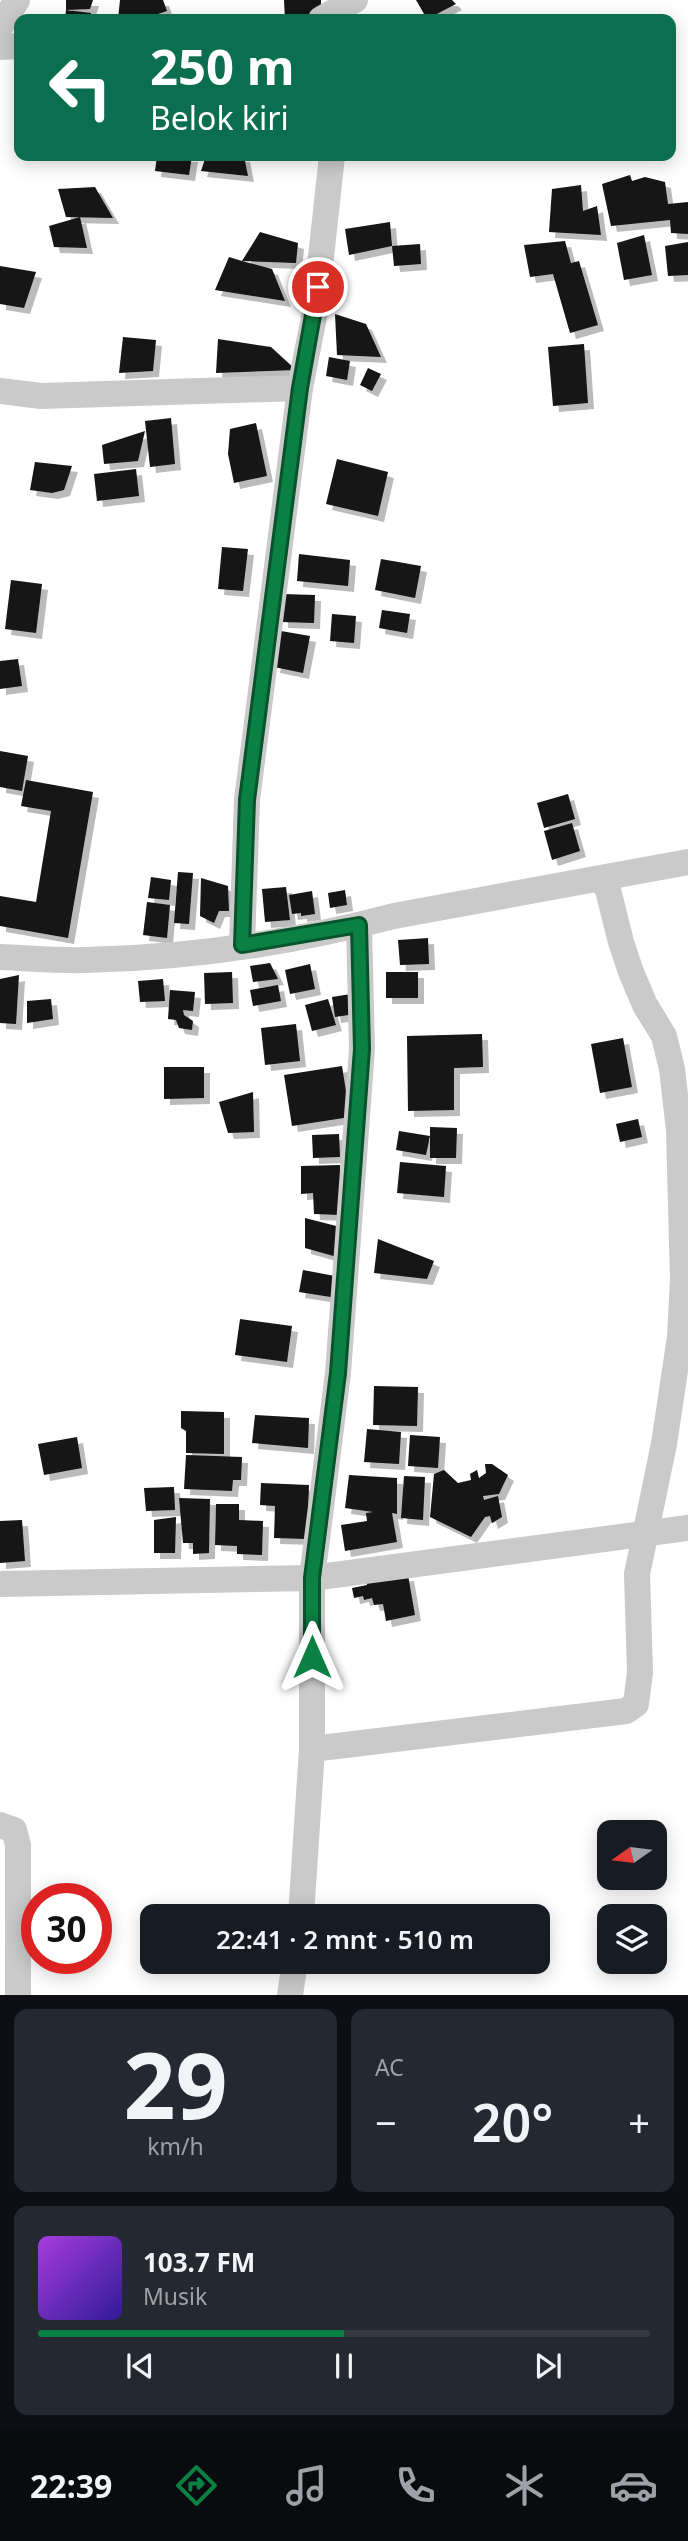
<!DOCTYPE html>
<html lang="id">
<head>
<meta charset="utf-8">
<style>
  :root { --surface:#171b24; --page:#242831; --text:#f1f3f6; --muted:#9ea1a6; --line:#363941; --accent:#0b8043 }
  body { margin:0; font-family:"Noto Sans",sans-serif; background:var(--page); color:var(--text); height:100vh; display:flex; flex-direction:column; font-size:26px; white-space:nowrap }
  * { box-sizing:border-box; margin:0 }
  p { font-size:23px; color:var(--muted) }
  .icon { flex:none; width:38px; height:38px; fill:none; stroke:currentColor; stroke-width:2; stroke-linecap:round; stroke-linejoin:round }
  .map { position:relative; height:1995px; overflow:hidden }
  .side { display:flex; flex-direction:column; gap:14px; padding:14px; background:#0d0f14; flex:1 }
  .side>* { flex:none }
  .guide { position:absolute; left:14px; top:14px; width:662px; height:147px; border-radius:14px; box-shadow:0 4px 18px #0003; background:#0b6e4f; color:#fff; overflow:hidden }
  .needle { width:46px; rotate:256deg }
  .controls { position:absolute; left:597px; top:1820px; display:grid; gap:14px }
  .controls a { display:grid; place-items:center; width:70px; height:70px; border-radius:14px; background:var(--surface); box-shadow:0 4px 18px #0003; font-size:35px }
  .speed { position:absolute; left:21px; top:1883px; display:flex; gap:14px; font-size:35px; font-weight:700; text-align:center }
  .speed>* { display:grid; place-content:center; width:91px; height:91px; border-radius:50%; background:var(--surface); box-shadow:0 4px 18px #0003; line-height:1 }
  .speed .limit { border:10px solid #d22; background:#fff; color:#111 }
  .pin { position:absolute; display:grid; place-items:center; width:60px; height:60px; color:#fff; margin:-30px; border:4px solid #fff; border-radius:50%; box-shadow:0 2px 7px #0007 }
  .me { position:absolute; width:77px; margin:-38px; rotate:0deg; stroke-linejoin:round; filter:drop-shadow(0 0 5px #0008) }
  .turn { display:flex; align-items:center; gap:24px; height:147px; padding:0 21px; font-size:32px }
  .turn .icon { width:91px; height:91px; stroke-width:2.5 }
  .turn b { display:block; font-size:49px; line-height:60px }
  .big { font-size:52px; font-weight:600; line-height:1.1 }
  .side .widget { flex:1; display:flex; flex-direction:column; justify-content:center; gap:10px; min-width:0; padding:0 24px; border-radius:14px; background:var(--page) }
  .side .dial { align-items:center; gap:0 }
  .dial b { font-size:91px; line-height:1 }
  .song { display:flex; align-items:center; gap:21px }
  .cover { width:84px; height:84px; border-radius:10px; background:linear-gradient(135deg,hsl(280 70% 55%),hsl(250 70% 35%)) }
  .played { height:7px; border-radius:4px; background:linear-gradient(90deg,var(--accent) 50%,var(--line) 50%) }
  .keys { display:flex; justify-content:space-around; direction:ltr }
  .heat { display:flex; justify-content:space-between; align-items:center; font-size:38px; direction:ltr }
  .side .tiles { flex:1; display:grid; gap:14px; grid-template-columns:1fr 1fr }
  .widget:last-child { grid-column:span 2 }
  .trip { position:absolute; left:140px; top:1904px; width:410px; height:70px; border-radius:14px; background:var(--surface); box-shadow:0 4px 18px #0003; font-weight:600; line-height:70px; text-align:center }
  .tabs { display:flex; height:112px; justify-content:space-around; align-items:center; background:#090b0e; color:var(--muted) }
  .tabs .icon { width:49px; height:49px }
  .tabs .active { color:var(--accent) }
  .tabs b { font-size:32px; color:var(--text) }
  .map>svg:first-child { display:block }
</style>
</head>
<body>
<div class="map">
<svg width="688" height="1995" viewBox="0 0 688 1995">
  <defs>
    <filter id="shadow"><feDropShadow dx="6" dy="6" stdDeviation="0" flood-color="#0004"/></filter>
  </defs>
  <rect width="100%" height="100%" fill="#fff"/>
  <g fill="#141414" filter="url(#shadow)">
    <polygon points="66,0 93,0 90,9 66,10"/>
    <polygon points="120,0 163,0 167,11 143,19 118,19"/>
    <polygon points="284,0 321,0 321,15 285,19"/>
    <polygon points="416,0 452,0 456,4 427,19"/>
    <polygon points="66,10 91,13 91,19 65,19"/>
    <polygon points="157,156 192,156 189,175 155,171"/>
    <polygon points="206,156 244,156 248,176 201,171"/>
    <polygon points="630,175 632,181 645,177 665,182 668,204 688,202 688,234 671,233 670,220 611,226 602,184"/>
    <polygon points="581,185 583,211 597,206 601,235 549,232 552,189"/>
    <polygon points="95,187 113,218 66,217 58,189"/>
    <polygon points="80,217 87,248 54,247 49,226"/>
    <polygon points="390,222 392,246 420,244 421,264 394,266 392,246 349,255 345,229"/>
    <polygon points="260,232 298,243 296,263 242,261 272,269 285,301 215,290 229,257 242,261"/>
    <polygon points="644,235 652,275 624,280 617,243"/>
    <polygon points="565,241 571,263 579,261 598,325 570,333 553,274 530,277 524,245"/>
    <polygon points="688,242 688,275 668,276 665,246"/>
    <polygon points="0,266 36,272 24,308 0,304"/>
    <polygon points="335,314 366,324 381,357 337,355"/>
    <polygon points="123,337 156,340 153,371 119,373"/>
    <polygon points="218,339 271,347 296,370 216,373"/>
    <polygon points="584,344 588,403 553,406 548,347"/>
    <polygon points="329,357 350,361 347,380 326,376"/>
    <polygon points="368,368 381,374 372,391 360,385"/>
    <polygon points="171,418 175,464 150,467 145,421"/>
    <polygon points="256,423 267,476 234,483 228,454 230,429"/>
    <polygon points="145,431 138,461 104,464 102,445"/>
    <polygon points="337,459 388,472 378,516 326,504"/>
    <polygon points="35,462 72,466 64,490 52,493 30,490"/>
    <polygon points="136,469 139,496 97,501 94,474"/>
    <polygon points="222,547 248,549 243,591 218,589"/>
    <polygon points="299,554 350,560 348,586 297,581"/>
    <polygon points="381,559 421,566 415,598 375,590"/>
    <polygon points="11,580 42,584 36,633 5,629"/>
    <polygon points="282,594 315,595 314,623 282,622"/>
    <polygon points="382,610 410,614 407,633 379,628"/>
    <polygon points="332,614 356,616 354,643 330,641"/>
    <polygon points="281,631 310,636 303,673 274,667"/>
    <polygon points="18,659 22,686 0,689 0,661"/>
    <polygon points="0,751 28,756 22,791 0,787"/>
    <polygon points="26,780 93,792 68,938 0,926 0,896 36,902 51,811 21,806"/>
    <polygon points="568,794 575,819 544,828 537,803"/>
    <polygon points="572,823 580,851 552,860 544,831"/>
    <polygon points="178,872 193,873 189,924 174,923"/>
    <polygon points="151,877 171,880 169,900 148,898"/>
    <polygon points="201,878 228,886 229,911 219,911 214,923 200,916"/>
    <polygon points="286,887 290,920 265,922 262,889"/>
    <polygon points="345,890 347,905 330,908 328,893"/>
    <polygon points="312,891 315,914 301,916 301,913 292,914 289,895"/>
    <polygon points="147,902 170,905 167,938 143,935"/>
    <polygon points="428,938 429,964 400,965 398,940"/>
    <polygon points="270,963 278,979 253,982 250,966"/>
    <polygon points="310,964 315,989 290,994 285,970"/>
    <polygon points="232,972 233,1003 205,1004 204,973"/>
    <rect x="386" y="972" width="32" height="26"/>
    <polygon points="19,975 16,1024 0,1023 0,979"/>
    <polygon points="163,979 165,1001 140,1002 138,981"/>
    <polygon points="278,985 281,1001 253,1006 250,990"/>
    <polygon points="170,990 195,992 193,1011 183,1010 184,1015 193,1021 192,1030 179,1028 176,1020 168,1019"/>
    <polygon points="351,994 355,1014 335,1017 332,997"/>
    <polygon points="51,999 53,1019 27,1023 27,1001"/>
    <polygon points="328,999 336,1025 312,1031 305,1005"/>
    <polygon points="296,1024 300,1061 265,1065 261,1028"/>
    <polygon points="482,1034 483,1067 454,1068 454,1110 408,1111 407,1036"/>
    <polygon points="623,1038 632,1087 600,1093 591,1044"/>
    <polygon points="342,1066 350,1117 292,1126 284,1075"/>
    <polygon points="164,1067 204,1067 204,1098 164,1099"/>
    <polygon points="253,1092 254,1132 228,1133 219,1102"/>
    <polygon points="638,1119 642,1137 620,1142 616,1124"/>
    <polygon points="430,1127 457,1128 456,1158 430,1158"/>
    <polygon points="399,1131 430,1136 426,1155 396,1150"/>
    <polygon points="339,1134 340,1157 313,1158 312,1135"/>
    <polygon points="400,1162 446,1166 444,1197 397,1193"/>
    <polygon points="340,1165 341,1215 314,1214 313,1193 301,1194 301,1166"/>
    <polygon points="305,1218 344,1228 337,1257 305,1248"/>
    <polygon points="378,1239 434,1261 427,1279 374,1273"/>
    <polygon points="303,1270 340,1277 337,1298 299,1292"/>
    <polygon points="240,1319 292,1326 287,1362 235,1355"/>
    <polygon points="374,1386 418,1387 417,1426 373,1425"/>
    <polygon points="181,1411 224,1412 224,1454 186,1453 186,1431 181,1428"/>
    <polygon points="255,1415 309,1418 308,1448 252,1443"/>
    <polygon points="367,1429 401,1432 399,1464 364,1462"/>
    <polygon points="410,1435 440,1437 438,1468 408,1466"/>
    <polygon points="77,1437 82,1468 44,1475 38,1444"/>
    <polygon points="186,1455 242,1457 241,1480 233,1480 232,1491 184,1489"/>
    <polygon points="485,1464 492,1464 508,1475 499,1494 483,1496 484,1500 498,1496 502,1517 492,1523 490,1516 485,1517 471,1537 430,1517 434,1474 444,1470 458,1483 471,1480 470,1474 477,1470 479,1478 486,1473"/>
    <polygon points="349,1475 397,1478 397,1514 392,1513 397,1542 345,1551 341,1525 367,1521 366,1513 373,1512 345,1508"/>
    <polygon points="404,1476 425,1477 423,1520 401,1518"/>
    <polygon points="261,1483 309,1485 307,1539 274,1538 275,1506 260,1505"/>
    <polygon points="174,1487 175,1510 146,1511 144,1488"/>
    <polygon points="179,1498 210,1499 209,1553 193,1554 193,1543 183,1543"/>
    <polygon points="216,1504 239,1504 239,1520 263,1521 262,1555 237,1554 237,1546 215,1545"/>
    <polygon points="176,1517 175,1553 154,1553 154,1520"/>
    <polygon points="22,1520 25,1561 0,1563 0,1521"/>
    <polygon points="408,1575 415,1615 386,1621 383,1604 374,1605 372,1598 364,1600 363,1596 354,1598 352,1588 367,1585 366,1578"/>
  </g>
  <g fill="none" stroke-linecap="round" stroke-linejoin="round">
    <g stroke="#cacaca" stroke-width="26">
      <polyline points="321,19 355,0"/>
      <polyline points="0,27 17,0"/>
      <polyline points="0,47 19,46"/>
      <polyline points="0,391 41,396 300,388"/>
      <polyline points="359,925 362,1049 338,1373 312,1578 312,1749 626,1711 636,1704 640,1672 637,1574 664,1444 680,1337 683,1279 679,1130 672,1069 664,1036 645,1005 631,972 621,942 608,890 601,879"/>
      <polyline points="242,945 247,800 300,388 315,312 332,156"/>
      <path d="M0,957C29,958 57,961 86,960C189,958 295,942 394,916L688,862"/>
      <polyline points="0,1584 312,1578 688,1528"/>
      <polyline points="0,1825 14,1830 18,1845 18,1995"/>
      <polyline points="301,1916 312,1749"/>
      <polyline points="290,1995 295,1962"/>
    </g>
  </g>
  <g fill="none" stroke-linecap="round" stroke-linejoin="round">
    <g stroke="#07532c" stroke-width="18">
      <polyline id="route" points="312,1657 312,1578 338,1373 362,1049 359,925 242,945 247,800 300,388 318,287"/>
    </g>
    <use href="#route" stroke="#0b8043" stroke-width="12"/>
  </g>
</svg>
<div class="controls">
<a><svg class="needle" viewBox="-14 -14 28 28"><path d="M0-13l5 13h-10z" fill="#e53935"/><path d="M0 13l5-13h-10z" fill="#9ea1a6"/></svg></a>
<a><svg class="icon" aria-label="layers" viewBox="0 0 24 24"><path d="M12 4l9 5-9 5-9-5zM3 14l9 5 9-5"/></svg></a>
</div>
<div class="speed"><div class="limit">30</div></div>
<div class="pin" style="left:318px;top:287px;background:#d93025"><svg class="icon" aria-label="arrive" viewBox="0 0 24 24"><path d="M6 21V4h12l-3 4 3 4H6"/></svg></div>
<svg class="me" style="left:312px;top:1657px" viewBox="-20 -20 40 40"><path d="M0-17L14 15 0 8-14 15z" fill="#0b8043" stroke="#fff" stroke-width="4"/></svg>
<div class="trip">22:41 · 2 mnt · 510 m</div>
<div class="guide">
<div class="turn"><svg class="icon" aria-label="left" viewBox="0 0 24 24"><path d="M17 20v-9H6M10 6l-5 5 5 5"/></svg><div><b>250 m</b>Belok kiri</div></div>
</div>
</div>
<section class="side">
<div class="tiles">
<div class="widget dial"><b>29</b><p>km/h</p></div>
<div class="widget"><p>AC</p>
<div class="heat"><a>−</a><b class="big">20°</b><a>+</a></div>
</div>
<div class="widget">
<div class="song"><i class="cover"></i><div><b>103.7 FM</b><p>Musik</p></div></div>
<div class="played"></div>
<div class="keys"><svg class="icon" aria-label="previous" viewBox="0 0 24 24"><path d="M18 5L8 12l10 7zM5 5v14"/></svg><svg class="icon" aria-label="pause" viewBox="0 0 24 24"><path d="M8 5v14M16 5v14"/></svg><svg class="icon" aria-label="next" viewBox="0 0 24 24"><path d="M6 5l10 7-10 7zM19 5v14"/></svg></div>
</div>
</div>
</section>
<nav class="tabs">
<b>22:39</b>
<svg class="icon active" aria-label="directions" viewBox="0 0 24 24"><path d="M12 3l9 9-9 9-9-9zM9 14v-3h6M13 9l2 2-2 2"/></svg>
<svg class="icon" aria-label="music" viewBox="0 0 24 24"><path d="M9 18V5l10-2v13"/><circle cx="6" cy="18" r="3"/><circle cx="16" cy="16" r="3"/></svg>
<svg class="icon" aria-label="phone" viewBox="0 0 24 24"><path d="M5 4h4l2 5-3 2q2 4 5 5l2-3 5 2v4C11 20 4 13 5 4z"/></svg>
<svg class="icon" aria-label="climate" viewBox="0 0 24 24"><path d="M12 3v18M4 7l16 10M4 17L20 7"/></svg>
<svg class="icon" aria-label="car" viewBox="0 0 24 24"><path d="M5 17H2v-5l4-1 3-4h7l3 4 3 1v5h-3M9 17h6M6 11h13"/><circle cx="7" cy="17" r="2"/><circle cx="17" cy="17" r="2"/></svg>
</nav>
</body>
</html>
